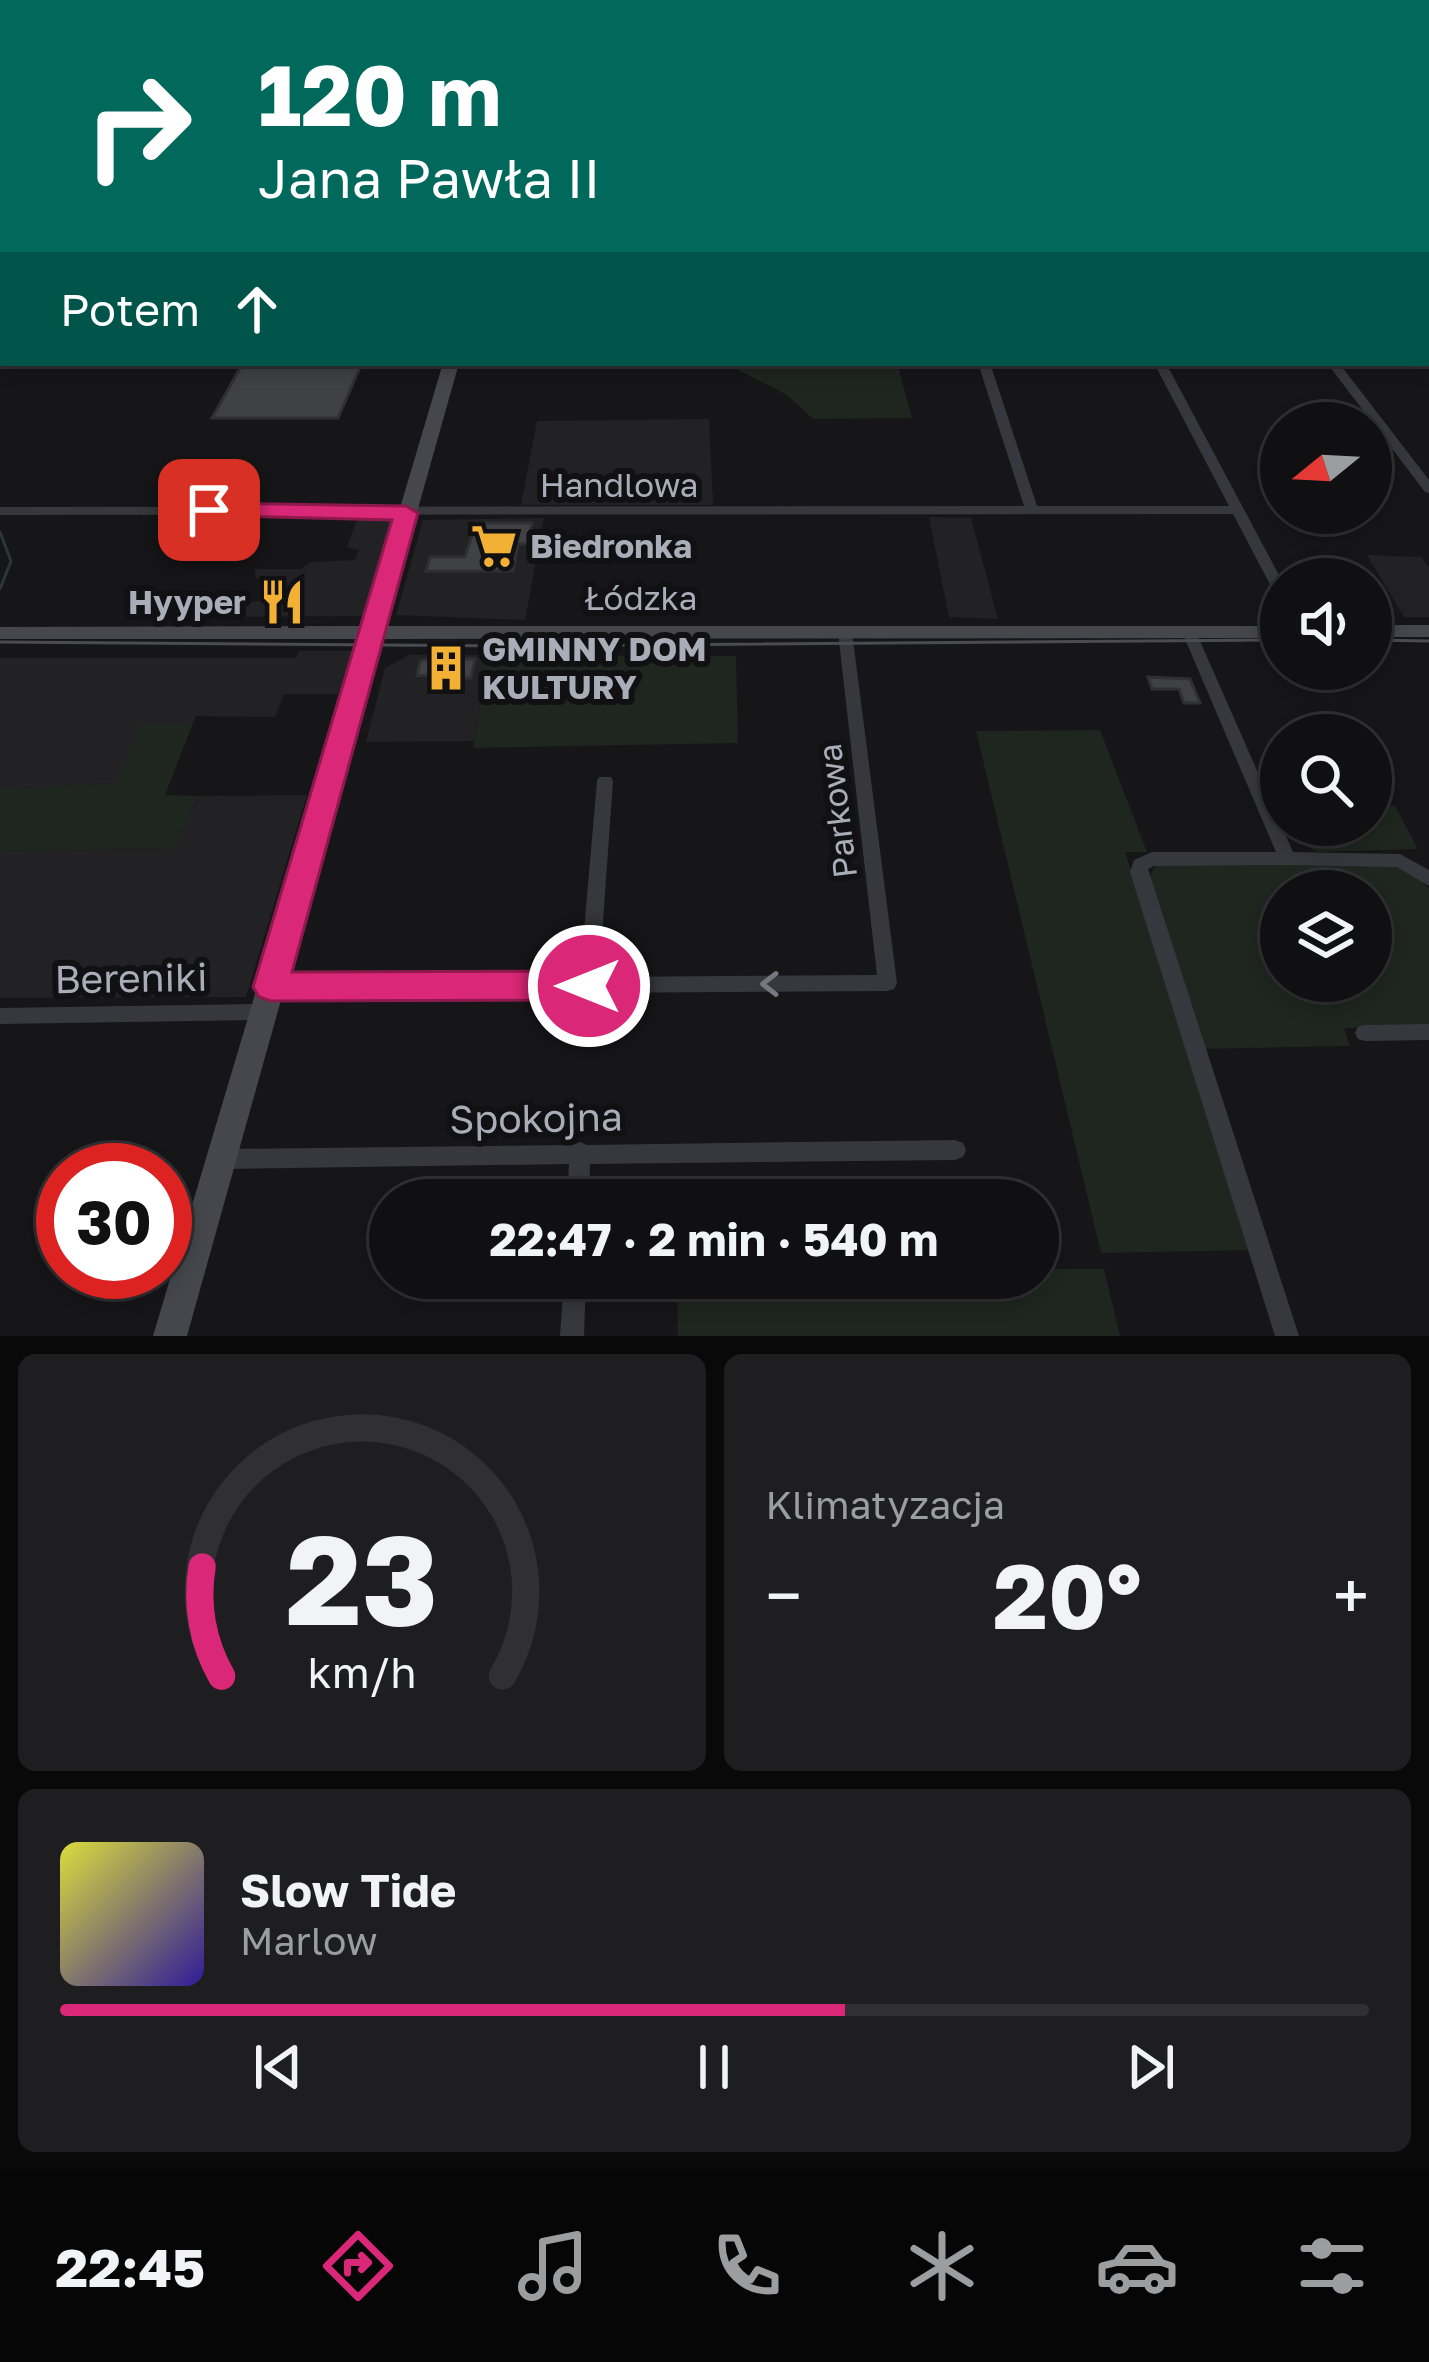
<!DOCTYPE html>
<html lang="pl">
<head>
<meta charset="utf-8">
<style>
  :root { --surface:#101012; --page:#1e1e20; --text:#f1f3f6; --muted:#9c9d9f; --line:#303032; --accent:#db2777 }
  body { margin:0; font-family:"Golos Text",sans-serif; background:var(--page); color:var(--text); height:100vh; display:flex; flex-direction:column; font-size:45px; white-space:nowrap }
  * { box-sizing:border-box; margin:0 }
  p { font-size:39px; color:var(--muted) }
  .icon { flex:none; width:66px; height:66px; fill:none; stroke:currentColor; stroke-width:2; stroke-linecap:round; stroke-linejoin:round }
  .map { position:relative; height:1336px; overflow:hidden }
  .side { display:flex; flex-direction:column; gap:18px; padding:18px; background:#09090a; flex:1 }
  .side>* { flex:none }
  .top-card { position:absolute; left:0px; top:0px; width:1431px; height:366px; box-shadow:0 6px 18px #0003,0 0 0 3px var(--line); background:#00695c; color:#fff; overflow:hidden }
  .needle { width:78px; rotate:252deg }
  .fabs { position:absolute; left:1260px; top:402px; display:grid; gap:24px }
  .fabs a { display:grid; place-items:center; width:132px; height:132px; border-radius:50%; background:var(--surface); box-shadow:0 6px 18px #0003,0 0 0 3px var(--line); font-size:60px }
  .speed { position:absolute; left:36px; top:1143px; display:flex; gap:24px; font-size:60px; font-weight:700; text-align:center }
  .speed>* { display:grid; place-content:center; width:156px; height:156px; border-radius:50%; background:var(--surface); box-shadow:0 6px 18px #0003,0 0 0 3px var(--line); line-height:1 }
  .speed .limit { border:18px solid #d22; background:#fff; color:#111 }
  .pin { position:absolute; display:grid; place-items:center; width:102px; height:102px; color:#fff; margin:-51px; border-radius:24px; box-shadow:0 6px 18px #0006 }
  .me { position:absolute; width:132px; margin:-66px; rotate:270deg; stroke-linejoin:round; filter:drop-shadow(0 0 9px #0008) }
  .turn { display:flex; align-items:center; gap:42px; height:252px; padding:0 60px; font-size:54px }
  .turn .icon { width:156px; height:156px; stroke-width:2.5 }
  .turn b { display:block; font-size:84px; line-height:102px }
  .then { display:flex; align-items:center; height:114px; padding:0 60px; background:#0003; gap:24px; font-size:45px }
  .big { font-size:90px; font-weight:700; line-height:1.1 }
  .side .card { flex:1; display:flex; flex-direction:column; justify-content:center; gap:18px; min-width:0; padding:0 42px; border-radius:18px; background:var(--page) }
  .side .dial { align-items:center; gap:0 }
  .dial svg { height:312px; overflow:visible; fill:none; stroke:var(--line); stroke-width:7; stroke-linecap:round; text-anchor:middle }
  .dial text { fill:var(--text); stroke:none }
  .song { display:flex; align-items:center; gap:36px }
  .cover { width:144px; height:144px; border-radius:18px; background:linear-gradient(135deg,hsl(60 70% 55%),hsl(250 70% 35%)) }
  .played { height:12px; border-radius:6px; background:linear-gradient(90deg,var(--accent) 60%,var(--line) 60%) }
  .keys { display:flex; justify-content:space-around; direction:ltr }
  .heat { display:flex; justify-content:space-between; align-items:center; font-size:66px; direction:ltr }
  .side .tiles { flex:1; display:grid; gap:18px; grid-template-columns:1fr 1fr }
  .card:last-child { grid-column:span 2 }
  .trip { position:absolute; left:369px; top:1179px; width:690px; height:120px; border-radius:60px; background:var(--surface); box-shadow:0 6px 18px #0003,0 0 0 3px var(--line); font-weight:700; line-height:120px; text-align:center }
  .dock { display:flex; height:192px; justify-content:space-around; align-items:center; background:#060607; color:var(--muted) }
  .dock .icon { width:84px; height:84px }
  .dock .on { color:var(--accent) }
  .dock b { font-size:54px; color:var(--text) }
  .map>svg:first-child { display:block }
</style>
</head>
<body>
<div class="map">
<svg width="1429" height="1336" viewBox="0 0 1429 1336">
  <rect width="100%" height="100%" fill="#161618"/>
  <g fill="#222225">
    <polygon points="709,419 713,505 521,505 537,421"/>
    <polygon points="358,517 392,520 362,616 218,617 222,606 264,600 274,577 256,579 254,569 301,569 312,562 355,560 359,550 347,547"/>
    <polygon points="929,517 971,518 998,619 949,617"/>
    <polygon points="544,518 525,620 396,615 423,520"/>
    <polygon points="1367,555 1421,557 1429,568 1429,617 1404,617"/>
    <polygon points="299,651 352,651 338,694 284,694 275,717 196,716 193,723 143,723 116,783 0,789 0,658 296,658"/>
    <polygon points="409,655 488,655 474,741 366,742 385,668"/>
    <polygon points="307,795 246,997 0,998 0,851 175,849 198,796"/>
  </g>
  <g fill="#1e261f" fill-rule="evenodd">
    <polygon points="724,363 897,363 912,418 813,419 787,395"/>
    <polygon points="488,655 736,656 738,743 473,748"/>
    <polygon points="142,723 193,723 165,795 198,796 175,849 0,851 0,789 116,783"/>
    <polygon points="1100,730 1147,852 1125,852 1253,1250 1101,1253 976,731"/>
    <polygon points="1281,806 1281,825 1371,825 1371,806 1395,806 1418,849 1317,852 1283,831 1272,809"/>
    <path d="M1165,863L1393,865L1417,876L1429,889V1027L1344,1028L1350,1046L1201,1049L1148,879L1155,866ZM1281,891H1371V981H1281Z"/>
    <polygon points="1038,1269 1104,1269 1120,1336 678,1336 677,1278 1038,1278"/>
  </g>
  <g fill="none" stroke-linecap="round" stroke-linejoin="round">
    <polyline stroke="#2c353c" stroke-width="3" points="0,532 11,561 0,589"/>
  </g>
  <g fill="#404145" stroke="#303034" stroke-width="3">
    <polygon points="243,363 362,363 338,418 212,418"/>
    <polygon points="476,523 532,523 528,544 518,544 513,571 426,571 430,557 465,557"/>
    <polygon points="433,658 475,659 471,678 455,678 453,691 432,691 435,675 417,676 420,661"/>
    <polygon points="1148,677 1190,679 1200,703 1184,703 1179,689 1152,689"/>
  </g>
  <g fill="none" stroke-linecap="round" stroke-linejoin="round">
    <g fill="#37383d" fill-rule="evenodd">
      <polygon points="398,0 404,0 402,3 396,3"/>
      <polygon points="477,0 483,0 481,3 475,3"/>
      <polygon points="521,0 528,0 526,3 519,3"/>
      <polygon points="581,0 587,0 586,3 580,3"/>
      <polygon points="685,0 691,0 690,3 684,3"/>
      <rect x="851" y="0" width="6" height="3"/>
      <rect x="995" y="0" width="6" height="3"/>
      <polygon points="1074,0 1080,0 1082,3 1076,3"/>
      <polygon points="1223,0 1230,0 1233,3 1226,3"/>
      <polygon points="1375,0 1382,0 1385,3 1378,3"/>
      <rect x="1428" y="35" width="1" height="4"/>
      <rect x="1428" y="71" width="1" height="4"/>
      <polygon points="1428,190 1429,191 1429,197 1428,196"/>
      <rect x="1428" y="324" width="1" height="7"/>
      <polygon points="978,363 990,363 1037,506 1229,506 1154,363 1166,363 1281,579 1281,596 1274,592 1233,514 0,515 0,507 1024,506"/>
      <polygon points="1327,363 1339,363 1429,480 1429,493 1425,492"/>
      <polygon points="845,627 852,632 897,983 894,989 887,991 271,995 264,993 261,987 264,981 271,979 580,977 597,781 599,777 611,777 613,781 599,977 877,975 838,632"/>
      <polygon points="1189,627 1196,632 1293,852 1400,854 1429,870 1429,886 1397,867 1287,865 1154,866 1148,869 1299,1336 1275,1336 1130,872 1134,860 1152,852 1276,852 1182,632"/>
      <polygon points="264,1004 271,1006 274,1012 271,1018 264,1020 0,1024 0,1008"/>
      <polygon points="1429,1024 1429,1040 1365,1041 1358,1039 1355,1033 1358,1027 1365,1025"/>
      <polygon points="955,1140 963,1143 966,1150 963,1157 955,1160 590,1164 589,1200 567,1200 569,1164 222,1169 214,1166 211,1159 214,1152 222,1149 573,1145 580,1142 587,1145"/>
      <polygon points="564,1278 586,1278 584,1336 560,1336"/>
    </g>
    <g fill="#45474d" fill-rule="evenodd">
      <rect x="0" y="208" width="3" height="8"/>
      <rect x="1428" y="208" width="1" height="8"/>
      <polygon points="443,363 459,363 385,626 1281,626 1281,638 382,639 187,1336 153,1336 361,639 0,639 0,627 365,626"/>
      <rect x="1371" y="625" width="58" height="12"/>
    </g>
    <g stroke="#4a4c52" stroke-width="3">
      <polyline points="1371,640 1429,641"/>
      <polyline points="0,642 524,646 1281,640"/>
    </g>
  </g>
  <defs><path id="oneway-chevron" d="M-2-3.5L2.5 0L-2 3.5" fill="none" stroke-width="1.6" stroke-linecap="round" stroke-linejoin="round" transform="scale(3)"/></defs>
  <use stroke="#757881" href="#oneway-chevron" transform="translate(770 984) rotate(180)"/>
  <polygon fill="#db2777" stroke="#8e194d" stroke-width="3" points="209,503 406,506 418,513 292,972 589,971 601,975 606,986 601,996 589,1000 271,1001 259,997 253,987 392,520 201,515 201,505"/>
  <defs>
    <g id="supermarket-bare" transform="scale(3.6)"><path d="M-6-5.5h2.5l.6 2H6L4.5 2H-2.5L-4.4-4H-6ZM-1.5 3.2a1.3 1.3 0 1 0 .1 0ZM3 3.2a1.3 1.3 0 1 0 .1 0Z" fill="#f2b134" stroke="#111113" stroke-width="2.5" paint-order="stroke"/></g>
    <g id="restaurant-bare" transform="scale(3.6)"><path d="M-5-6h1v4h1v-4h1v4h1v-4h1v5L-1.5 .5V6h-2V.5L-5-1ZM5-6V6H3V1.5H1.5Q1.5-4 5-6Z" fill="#f2b134" stroke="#111113" stroke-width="2.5" paint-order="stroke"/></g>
    <g id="building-bare" transform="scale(3.6)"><path d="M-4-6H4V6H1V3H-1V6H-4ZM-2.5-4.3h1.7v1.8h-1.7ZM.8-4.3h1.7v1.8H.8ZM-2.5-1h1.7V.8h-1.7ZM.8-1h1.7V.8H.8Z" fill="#f2b134" stroke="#111113" stroke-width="2.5" paint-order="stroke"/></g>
  </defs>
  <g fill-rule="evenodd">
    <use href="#supermarket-bare" x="494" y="546"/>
    <use href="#restaurant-bare" x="282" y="602"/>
    <use href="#building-bare" x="446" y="668"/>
  </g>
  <g text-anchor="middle" stroke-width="12" stroke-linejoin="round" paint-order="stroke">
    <g font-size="33" fill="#a8adb8" stroke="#111113">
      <text x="619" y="497">Handlowa</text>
      <text x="641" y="610">Łódzka</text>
      <text transform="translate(837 811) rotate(-97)" y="12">Parkowa</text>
    </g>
    <g font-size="33" font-weight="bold" fill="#a8adb8" stroke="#111113" text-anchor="start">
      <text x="530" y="558">Biedronka</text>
      <text x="246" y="614" text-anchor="end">Hyyper</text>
      <text x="482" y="661">GMINNY DOM<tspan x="482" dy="38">KULTURY</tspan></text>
    </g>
    <g font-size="39" fill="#a8adb8" stroke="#111113">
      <text transform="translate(131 978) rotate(-1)" y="14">Bereniki</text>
      <text transform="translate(536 1118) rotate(-1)" y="14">Spokojna</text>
    </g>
  </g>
</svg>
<div class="fabs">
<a><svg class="needle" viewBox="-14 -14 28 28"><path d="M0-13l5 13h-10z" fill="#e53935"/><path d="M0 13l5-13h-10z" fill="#9c9d9f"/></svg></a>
<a><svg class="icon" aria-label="sound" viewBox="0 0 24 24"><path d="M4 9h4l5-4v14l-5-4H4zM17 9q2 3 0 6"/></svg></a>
<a><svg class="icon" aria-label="search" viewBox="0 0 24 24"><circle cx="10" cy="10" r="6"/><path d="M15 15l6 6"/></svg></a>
<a><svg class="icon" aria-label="layers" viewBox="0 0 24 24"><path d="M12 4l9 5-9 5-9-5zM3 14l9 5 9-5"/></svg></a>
</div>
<div class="speed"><div class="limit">30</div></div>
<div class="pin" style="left:209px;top:510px;background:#d93025"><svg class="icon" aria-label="arrive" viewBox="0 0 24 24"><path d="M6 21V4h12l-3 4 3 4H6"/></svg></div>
<svg class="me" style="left:589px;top:986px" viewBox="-20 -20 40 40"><circle r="17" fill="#db2777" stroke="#fff" stroke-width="3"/><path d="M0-11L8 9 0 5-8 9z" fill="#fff"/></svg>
<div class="trip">22:47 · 2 min · 540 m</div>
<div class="top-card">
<div class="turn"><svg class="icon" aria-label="right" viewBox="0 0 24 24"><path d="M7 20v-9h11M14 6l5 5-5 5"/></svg><div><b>120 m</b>Jana Pawła II</div></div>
<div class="then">Potem<svg class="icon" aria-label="ahead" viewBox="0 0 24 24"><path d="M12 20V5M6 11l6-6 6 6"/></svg></div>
</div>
</div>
<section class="side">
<div class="tiles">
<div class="card dial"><svg viewBox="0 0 100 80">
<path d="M14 69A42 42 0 1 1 86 69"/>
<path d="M14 69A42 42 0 0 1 9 41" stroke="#db2777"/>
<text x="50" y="56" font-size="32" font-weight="700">23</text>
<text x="50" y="72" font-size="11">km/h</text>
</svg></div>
<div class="card"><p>Klimatyzacja</p>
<div class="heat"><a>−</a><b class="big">20°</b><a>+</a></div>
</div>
<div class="card">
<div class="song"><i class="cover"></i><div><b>Slow Tide</b><p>Marlow</p></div></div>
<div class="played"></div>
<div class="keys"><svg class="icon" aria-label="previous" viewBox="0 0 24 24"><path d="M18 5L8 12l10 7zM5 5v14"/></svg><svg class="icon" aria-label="pause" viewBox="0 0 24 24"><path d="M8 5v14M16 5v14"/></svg><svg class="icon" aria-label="next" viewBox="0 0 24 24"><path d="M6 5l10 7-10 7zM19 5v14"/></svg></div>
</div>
</div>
</section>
<nav class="dock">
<b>22:45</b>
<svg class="icon on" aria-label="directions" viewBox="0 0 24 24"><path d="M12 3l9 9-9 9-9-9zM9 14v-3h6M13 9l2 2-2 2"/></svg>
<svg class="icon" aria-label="music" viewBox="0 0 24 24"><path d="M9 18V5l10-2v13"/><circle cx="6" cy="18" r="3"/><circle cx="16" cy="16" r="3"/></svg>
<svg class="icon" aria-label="phone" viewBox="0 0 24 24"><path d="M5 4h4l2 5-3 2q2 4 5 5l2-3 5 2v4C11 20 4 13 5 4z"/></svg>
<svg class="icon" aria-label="climate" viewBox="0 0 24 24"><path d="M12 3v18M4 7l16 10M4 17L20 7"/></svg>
<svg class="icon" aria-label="car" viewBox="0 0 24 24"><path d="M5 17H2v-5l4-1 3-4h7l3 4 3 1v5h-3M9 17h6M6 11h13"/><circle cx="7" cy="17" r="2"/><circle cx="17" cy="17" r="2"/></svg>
<svg class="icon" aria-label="filters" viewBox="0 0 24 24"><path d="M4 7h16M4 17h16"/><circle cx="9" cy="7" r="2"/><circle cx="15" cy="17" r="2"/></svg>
</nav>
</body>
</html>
